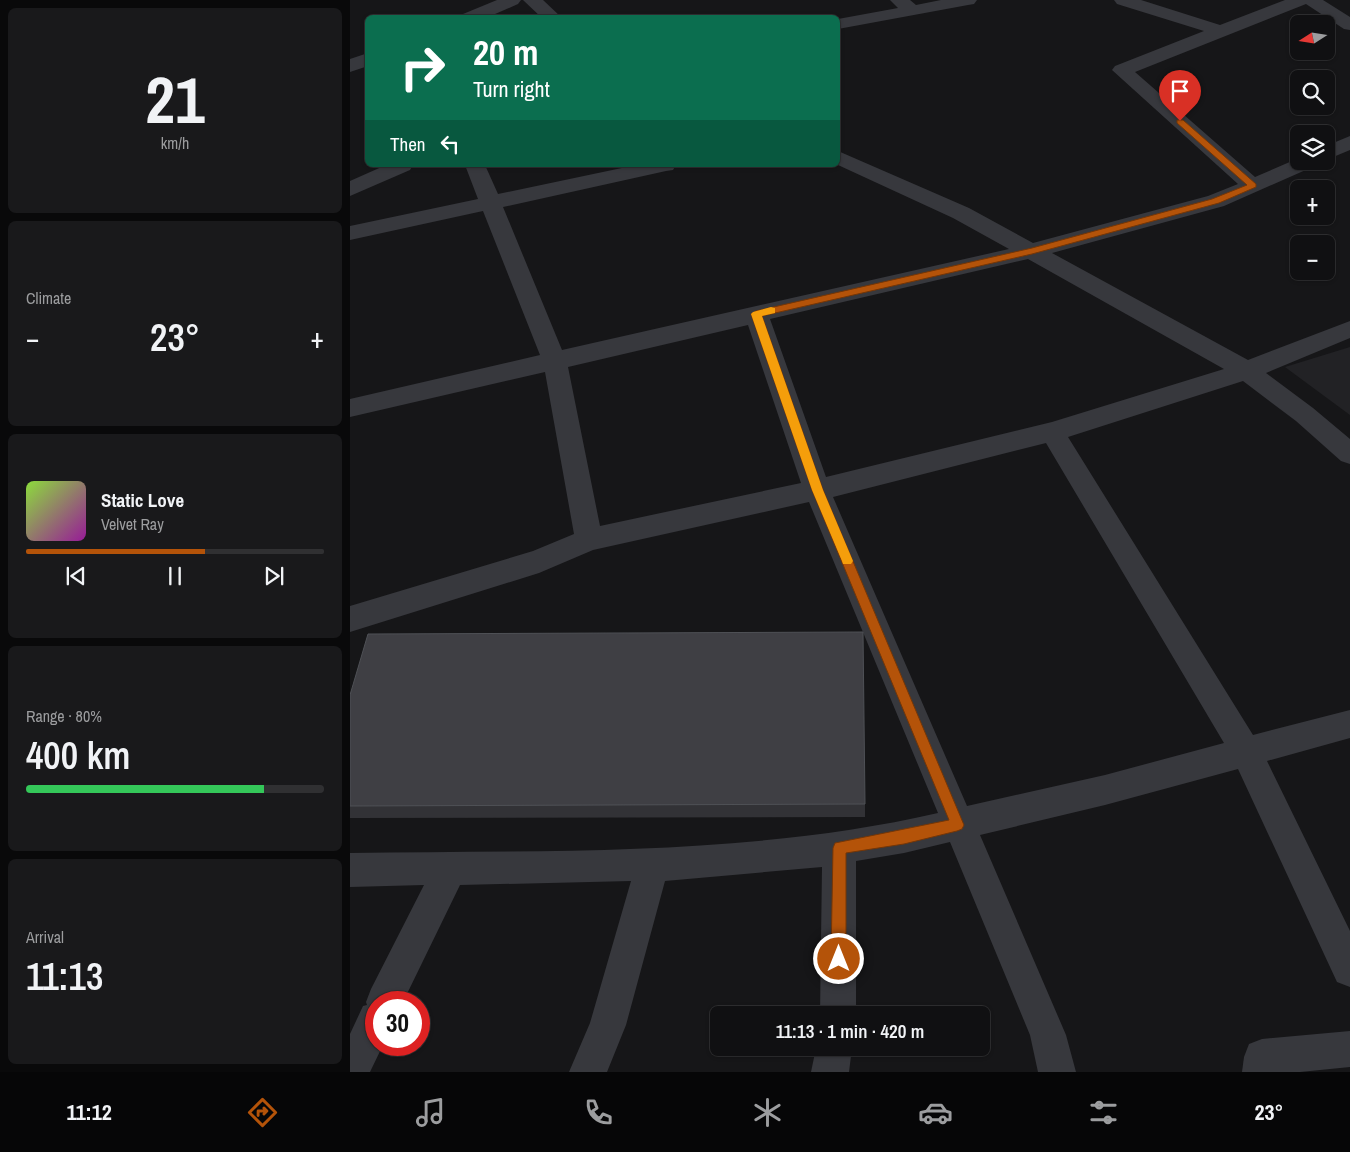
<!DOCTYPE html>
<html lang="en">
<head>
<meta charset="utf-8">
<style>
  :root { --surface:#101012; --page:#19191b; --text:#f1f3f6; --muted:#9c9d9f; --line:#303032; --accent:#b45309 }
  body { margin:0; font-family:"Archivo Narrow",sans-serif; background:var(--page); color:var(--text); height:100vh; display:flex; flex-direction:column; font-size:19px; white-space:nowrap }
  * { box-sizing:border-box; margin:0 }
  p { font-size:16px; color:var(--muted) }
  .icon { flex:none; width:28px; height:28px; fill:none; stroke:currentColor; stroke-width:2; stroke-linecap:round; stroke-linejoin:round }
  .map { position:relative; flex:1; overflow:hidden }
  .details { display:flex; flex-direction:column; gap:8px; padding:8px; background:#09090a; width:350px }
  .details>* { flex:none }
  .guide { position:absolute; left:15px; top:15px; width:475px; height:152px; border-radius:8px; box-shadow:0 1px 4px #0004,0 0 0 1px var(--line); background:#0b6e4f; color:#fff; overflow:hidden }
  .needle { width:32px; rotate:258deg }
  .buttons { position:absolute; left:940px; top:15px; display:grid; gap:10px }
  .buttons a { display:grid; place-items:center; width:45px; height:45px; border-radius:8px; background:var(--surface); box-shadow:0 1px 4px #0004,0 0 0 1px var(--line); font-size:25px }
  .speed { position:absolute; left:15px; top:991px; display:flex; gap:10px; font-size:25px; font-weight:700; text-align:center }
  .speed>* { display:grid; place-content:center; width:65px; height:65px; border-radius:50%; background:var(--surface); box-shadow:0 1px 4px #0004,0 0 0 1px var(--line); line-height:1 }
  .speed .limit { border:8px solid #d22; background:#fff; color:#111 }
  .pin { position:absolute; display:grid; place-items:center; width:42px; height:42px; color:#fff; margin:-51px -21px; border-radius:50% 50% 50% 0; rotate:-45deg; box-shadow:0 0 5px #0007 }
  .pin .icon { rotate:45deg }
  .me { position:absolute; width:55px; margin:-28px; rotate:0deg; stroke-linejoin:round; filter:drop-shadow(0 0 4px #0008) }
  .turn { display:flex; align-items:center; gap:18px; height:105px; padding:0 25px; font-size:22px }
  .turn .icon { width:65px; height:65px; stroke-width:2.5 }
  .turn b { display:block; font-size:35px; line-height:42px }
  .then { display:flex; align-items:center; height:48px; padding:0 25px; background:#0003; gap:10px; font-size:19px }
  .big { font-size:38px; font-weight:600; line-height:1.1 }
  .details .tile { flex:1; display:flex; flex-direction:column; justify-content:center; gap:8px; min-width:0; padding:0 18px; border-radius:8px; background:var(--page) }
  .details .dial { align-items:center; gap:0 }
  .dial b { font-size:65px; line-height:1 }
  .song { display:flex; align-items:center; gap:15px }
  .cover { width:60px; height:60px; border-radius:8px; background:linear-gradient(135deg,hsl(90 70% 55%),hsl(300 70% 35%)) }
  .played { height:5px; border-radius:2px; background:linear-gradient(90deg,var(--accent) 60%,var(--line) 60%) }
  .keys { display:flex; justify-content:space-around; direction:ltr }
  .heat { display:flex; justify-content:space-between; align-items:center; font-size:28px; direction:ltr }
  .charge { height:8px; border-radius:4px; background:linear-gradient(90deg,#34c759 80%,var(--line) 0) }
  .trip { position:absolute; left:360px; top:1006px; width:280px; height:50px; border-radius:8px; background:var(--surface); box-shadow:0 1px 4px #0004,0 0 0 1px var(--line); font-weight:600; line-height:50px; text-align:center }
  .tabs { display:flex; height:80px; justify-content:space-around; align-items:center; background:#060607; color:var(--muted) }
  .tabs .icon { width:35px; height:35px }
  .tabs .active { color:var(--accent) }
  .tabs b { font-size:22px; color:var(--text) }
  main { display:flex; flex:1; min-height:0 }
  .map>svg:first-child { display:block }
</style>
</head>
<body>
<main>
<section class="details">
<div class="tile dial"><b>21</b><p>km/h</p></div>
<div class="tile"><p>Climate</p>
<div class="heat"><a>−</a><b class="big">23°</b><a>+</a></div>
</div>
<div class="tile">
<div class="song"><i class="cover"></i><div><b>Static Love</b><p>Velvet Ray</p></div></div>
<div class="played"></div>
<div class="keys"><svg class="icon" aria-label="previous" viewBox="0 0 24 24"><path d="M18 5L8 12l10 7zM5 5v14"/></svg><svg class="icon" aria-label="pause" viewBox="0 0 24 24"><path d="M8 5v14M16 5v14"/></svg><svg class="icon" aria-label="next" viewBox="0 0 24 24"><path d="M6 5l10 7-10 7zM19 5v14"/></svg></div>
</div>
<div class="tile"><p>Range · 80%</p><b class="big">400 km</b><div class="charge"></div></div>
<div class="tile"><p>Arrival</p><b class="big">11:13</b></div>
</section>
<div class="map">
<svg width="1000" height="1072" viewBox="0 0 1000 1072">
  <rect width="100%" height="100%" fill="#161618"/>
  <polygon fill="#222225" points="1000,347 1000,415 935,367"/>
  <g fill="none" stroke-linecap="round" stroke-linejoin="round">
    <g fill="#37383d" fill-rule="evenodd">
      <polygon points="147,0 171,0 168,4 136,18 110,18 113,14"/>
      <polygon points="173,0 193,0 212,18 192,18"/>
      <polygon points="540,0 560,0 566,5 591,0 627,0 624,4 618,5 488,29 488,19 548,8"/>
      <path d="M764,0H791L870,25L935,0H973L1000,17V30L994,29L956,4L785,72L905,177L949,158V161H970L967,165L874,206L702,253L898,360L1000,321V338L916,373L963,408L1000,439V464L991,461L946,421L893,381L718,437L903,735L1000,710V738L917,761L1000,931V987L987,982L888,769L755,805L630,835L716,1035L726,1072H688L680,1035L600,842L554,853L506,861V1015H470L472,867L315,881L276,1025L257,1072H219L240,1023L281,881L110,885L53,1002H26V1045H33L20,1072H0V1034L13,1006L17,1005L16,1002L21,989L74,885L0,887V853C196,850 396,857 588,813L459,502L243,550L189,573L0,632V606L183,551L224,534L195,372L0,417V399L190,355L133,211L0,240V226L128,199L115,165H135L148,194L286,165H326L323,170L316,171L153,207L212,350L659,249L603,218L488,165V151L619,208L683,243L858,196L888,184L762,70L765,66L854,31L767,4ZM678,259L874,369L702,422L476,477L420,319ZM398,325L451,483L250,526L218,367ZM696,443L874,743L755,775L617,806L483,497Z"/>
      <polygon points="18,53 18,66 0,72 0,59"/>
      <polygon points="1000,136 1000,150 976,160 976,146"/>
      <polygon points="36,165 63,165 60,170 0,196 0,181"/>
      <polygon points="1000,1031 1000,1067 950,1072 892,1072 894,1057 899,1044 912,1039"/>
      <polygon points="466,1048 502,1048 499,1072 461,1072"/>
    </g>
  </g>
  <polygon fill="#323236" points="0,695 515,804 515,817 0,818"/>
  <polygon fill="#3f3f44" stroke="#4f5156" points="513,632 515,804 0,806 0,695 18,634"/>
  <polygon fill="#b45309" stroke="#753606" points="827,120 833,120 906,184 906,187 869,203 682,254 412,316 473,490 614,825 612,829 607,831 554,844 496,853 496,959 494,964 489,967 484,964 481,959 483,848 485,843 599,820 462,490 401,314 406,311 682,248 862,199 897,185 827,123"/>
  <polygon fill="#f59e0b" points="421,307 425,308 425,313 412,316 473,490 503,561 501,564 493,564 492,561 462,490 401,314 403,312"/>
</svg>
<div class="buttons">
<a><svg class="needle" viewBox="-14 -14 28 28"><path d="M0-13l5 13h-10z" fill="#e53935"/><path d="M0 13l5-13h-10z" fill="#9c9d9f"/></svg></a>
<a><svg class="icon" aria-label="search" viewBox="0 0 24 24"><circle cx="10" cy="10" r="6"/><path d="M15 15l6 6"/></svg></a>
<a><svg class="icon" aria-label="layers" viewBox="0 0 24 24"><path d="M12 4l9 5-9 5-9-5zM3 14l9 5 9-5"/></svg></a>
<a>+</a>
<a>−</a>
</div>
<div class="speed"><div class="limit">30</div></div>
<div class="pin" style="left:830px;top:121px;background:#d93025"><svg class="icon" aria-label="arrive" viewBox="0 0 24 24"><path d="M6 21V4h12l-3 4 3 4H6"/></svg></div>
<svg class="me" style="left:489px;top:959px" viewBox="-20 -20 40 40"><circle r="17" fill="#b45309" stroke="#fff" stroke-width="3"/><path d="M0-11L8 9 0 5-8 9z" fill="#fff"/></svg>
<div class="trip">11:13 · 1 min · 420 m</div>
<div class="guide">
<div class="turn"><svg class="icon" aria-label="right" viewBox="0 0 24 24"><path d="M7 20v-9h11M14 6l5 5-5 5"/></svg><div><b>20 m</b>Turn right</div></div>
<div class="then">Then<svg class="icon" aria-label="left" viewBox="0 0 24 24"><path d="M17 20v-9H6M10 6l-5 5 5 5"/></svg></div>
</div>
</div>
</main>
<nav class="tabs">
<b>11:12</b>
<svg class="icon active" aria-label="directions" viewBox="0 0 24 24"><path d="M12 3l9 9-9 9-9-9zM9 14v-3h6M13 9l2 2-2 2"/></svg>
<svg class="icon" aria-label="music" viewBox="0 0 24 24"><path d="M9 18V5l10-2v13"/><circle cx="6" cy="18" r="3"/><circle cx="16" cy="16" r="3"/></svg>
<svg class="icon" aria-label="phone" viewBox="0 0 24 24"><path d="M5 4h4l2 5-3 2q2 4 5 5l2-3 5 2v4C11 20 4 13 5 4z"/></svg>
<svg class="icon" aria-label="climate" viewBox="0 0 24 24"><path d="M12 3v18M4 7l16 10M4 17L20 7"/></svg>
<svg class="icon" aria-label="car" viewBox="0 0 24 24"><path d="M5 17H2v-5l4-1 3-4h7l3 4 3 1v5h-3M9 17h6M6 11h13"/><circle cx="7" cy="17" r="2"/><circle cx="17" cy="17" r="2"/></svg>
<svg class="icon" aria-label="filters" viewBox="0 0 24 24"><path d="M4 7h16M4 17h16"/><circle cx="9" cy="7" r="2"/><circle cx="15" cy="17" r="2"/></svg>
<b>23°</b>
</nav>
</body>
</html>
